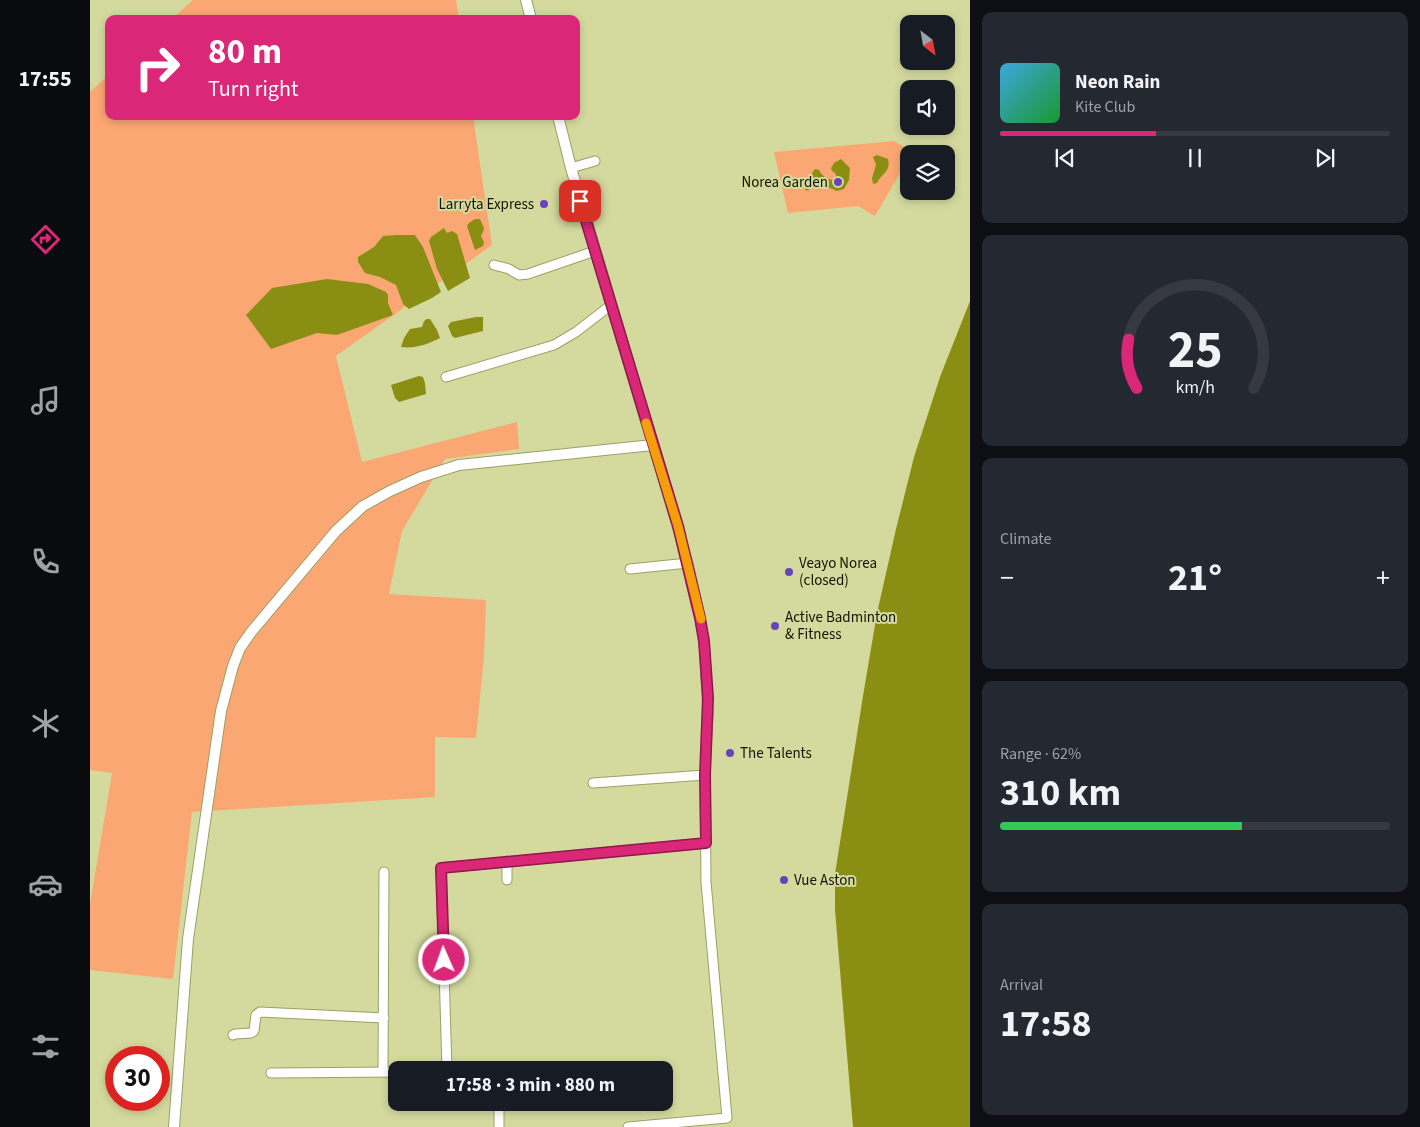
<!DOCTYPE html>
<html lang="en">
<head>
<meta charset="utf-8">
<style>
  :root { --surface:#171b24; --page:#242831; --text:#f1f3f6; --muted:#9ea1a6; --line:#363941; --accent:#db2777 }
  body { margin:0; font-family:"Source Sans 3",sans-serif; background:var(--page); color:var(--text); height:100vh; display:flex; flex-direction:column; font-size:19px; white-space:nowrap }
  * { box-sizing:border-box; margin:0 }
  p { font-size:16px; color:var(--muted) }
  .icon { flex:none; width:28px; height:28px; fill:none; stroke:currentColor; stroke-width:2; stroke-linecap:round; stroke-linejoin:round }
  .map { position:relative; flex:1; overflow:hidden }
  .side { display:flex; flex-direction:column; gap:12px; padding:12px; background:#0d0f14; width:450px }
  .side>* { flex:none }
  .banner { position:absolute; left:15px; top:15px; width:475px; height:105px; border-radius:10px; box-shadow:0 2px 8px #0003; background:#db2777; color:#fff; overflow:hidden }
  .needle { width:32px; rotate:149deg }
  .tools { position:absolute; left:810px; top:15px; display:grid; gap:10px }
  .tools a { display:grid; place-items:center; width:55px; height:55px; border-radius:10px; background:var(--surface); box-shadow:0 2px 8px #0003; font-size:25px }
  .speed { position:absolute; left:15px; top:1046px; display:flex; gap:10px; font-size:25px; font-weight:700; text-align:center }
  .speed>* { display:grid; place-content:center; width:65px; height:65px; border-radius:50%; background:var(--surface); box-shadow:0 2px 8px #0003; line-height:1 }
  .speed .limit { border:8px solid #d22; background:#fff; color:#111 }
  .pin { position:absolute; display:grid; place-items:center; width:42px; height:42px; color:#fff; margin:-21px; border-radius:10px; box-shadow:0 2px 8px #0006 }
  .me { position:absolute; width:55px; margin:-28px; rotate:358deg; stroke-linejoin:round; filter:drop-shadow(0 0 4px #0008) }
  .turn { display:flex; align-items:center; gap:18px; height:105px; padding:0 20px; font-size:22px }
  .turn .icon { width:65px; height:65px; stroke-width:2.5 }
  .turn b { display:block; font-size:35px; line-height:42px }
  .big { font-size:38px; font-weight:700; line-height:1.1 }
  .side .tile { flex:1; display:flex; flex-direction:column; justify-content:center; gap:8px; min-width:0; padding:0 18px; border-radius:10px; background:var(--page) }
  .side .dial { align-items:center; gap:0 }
  .dial svg { height:130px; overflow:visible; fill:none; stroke:var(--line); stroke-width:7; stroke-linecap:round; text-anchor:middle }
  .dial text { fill:var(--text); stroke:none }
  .song { display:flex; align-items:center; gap:15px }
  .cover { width:60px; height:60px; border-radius:8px; background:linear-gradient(135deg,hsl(200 70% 55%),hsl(130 70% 35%)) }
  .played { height:5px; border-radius:2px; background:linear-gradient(90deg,var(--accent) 40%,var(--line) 40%) }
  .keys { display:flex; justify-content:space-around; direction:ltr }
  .heat { display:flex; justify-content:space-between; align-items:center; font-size:28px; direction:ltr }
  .charge { height:8px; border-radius:4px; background:linear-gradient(90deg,#34c759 62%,var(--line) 0) }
  .trip { position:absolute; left:298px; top:1061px; width:285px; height:50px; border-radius:10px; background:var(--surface); box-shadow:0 2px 8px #0003; font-weight:700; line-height:50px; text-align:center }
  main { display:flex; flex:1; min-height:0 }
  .menu { display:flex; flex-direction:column; width:90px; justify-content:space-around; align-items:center; background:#090b0e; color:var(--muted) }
  .menu .icon { width:35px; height:35px }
  .menu .on { color:var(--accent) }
  .menu b { font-size:22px; color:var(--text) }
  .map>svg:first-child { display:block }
</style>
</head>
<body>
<main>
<nav class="menu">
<b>17:55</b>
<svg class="icon on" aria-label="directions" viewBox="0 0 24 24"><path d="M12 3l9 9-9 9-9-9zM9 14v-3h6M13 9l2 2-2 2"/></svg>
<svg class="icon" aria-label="music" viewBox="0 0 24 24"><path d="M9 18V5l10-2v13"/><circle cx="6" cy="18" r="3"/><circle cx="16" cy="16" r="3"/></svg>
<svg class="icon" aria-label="phone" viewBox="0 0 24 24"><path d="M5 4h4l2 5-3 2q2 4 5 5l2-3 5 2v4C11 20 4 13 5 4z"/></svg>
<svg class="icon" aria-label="climate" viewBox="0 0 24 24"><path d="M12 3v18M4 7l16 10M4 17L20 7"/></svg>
<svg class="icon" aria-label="car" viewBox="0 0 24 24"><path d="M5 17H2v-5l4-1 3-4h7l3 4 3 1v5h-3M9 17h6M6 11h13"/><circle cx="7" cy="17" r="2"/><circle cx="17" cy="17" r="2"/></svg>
<svg class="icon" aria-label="filters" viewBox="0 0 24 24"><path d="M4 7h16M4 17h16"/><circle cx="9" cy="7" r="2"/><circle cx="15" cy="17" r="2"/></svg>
</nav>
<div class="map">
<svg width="880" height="1127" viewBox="0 0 880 1127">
  <rect width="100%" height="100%" fill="#d4da9e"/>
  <g fill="#faa773">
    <polygon points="103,0 366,0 369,19 82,19"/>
    <polygon points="19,75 19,116 383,116 402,245 246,356 272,462 427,422 429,449 355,459 312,531 299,594 396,600 394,656 386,738 345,737 345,797 102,812 83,979 0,970 0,904 22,773 0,770 0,92"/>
    <polygon points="804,141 823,152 821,154 819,154 819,158 785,216 768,206 698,213 684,152"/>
  </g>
  <g fill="#8a8f14">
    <path d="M787,155L798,159C801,172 792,173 787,183L783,184L782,178L786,165L783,157Z"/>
    <path d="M751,159L760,168L759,180L754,189L747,191L728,183L717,191L715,189V185C721,183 721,179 722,173L725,169L729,170C732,176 737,180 745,180L746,174L742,171L741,168L744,163Z"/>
    <polygon points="385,219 390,219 394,228 393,232 391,236 394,242 393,246 385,250 377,226 379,223"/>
    <polygon points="354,228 357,233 362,231 367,234 380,278 358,291 347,269 339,241 341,237"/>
    <polygon points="307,235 325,235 333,247 351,292 342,298 319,309 313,304 306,285 290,277 275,273 268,262 268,257 284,247 293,236"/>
    <polygon points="237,279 278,284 296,292 298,295 298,303 303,315 247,335 227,333 181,349 156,315 182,288"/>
    <polygon points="880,301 880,1127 763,1127 745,910 745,874 773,696 787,613 806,529 824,457 850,377"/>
    <polygon points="386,317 393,317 393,331 365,338 362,336 358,326 361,322"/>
    <path d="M337,319H340L347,330L350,338C339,344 324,349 311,347L314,338L320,329L332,327L334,321Z"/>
    <polygon points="329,376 333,377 335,383 336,394 309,402 305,398 301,385"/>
  </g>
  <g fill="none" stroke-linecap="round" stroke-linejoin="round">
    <g stroke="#9ba066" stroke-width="11">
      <g id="minor">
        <polyline points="481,168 505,161"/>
        <polyline points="404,265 419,269 429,275 438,274 505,251"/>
        <polyline points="356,377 464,345 486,332 521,305"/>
        <polyline points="540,569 598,563"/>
        <polyline points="503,783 615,775"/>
        <polyline points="417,861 417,880"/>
        <polyline points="143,1035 145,1034 161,1033 164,1031 166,1015 170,1012 294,1018"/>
        <polyline points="357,1070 351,868 616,843"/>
        <polyline points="293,1072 294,872"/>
        <polyline points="181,1073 306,1072"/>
        <polyline points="409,1102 409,1127"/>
        <polyline points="538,1127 637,1118 616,882 615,775 618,714 614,641 610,617 598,563 563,445"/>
      </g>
    </g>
    <g stroke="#9ba066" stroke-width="12">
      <g id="tertiary">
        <polyline points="436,0 441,19"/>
        <polyline points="84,1127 98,939 131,711 143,666 150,648 162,631 246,531 273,506 300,491 331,477 369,465 563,445 481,168 468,116"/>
      </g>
    </g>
    <use href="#minor" stroke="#fff" stroke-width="9"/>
    <use href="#tertiary" stroke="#fff" stroke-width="10"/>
  </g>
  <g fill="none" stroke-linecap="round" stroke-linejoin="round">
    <g stroke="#8e194d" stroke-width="12">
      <polyline id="route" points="354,960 351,868 616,843 615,775 618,698 614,641 610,618 588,526 490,201"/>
    </g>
    <use href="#route" stroke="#db2777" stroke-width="9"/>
    <polyline stroke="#f59e0b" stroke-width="9" points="556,423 588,526 611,619"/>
  </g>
  <g fill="#6843bc" stroke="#d4da9e" stroke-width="2">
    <circle cx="748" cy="182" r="5"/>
    <circle cx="454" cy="204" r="5"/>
    <circle cx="699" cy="572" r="5"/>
    <circle cx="685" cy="626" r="5"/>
    <circle cx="640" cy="753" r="5"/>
    <circle cx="694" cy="880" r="5"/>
  </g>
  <g text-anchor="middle" stroke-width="4" stroke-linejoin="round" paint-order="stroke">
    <g font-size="15" fill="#121300" stroke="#d4da9e" text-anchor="start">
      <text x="738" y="187" text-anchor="end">Norea Garden</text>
      <text x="444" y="209" text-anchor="end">Larryta Express</text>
      <text x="709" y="568">Veayo Norea<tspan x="709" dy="17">(closed)</tspan></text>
      <text x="695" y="622">Active Badminton<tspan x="695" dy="17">&amp; Fitness</tspan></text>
      <text x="650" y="758">The Talents</text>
      <text x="704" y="885">Vue Aston</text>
    </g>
  </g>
</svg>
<div class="tools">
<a><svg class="needle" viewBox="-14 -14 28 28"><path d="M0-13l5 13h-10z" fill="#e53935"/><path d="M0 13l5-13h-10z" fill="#9ea1a6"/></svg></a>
<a><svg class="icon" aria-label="sound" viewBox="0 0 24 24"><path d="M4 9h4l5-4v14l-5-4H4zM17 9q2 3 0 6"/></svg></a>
<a><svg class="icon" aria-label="layers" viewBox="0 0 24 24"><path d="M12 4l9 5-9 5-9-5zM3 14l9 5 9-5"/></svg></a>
</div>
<div class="speed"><div class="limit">30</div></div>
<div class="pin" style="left:490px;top:201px;background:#d93025"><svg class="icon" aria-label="arrive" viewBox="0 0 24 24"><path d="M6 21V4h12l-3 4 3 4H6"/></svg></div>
<svg class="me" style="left:354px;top:960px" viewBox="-20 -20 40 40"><circle r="17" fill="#db2777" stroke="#fff" stroke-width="3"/><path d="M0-11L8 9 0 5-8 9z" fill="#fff"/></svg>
<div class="trip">17:58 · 3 min · 880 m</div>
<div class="banner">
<div class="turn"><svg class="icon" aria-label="right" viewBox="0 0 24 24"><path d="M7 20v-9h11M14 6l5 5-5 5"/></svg><div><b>80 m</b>Turn right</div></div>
</div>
</div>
<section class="side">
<div class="tile">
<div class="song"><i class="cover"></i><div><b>Neon Rain</b><p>Kite Club</p></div></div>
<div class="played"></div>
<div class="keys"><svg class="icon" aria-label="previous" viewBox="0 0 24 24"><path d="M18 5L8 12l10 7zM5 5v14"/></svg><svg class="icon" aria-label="pause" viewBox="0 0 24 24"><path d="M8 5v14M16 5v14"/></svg><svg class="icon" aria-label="next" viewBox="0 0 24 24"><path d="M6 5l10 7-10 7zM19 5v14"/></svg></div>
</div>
<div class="tile dial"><svg viewBox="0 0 100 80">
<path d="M14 69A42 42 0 1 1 86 69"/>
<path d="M14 69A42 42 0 0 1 9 39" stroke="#db2777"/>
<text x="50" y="56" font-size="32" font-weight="700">25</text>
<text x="50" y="72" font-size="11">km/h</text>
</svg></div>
<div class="tile"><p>Climate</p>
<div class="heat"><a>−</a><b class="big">21°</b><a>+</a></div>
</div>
<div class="tile"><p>Range · 62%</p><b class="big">310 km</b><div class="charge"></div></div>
<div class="tile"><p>Arrival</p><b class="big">17:58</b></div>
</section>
</main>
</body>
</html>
